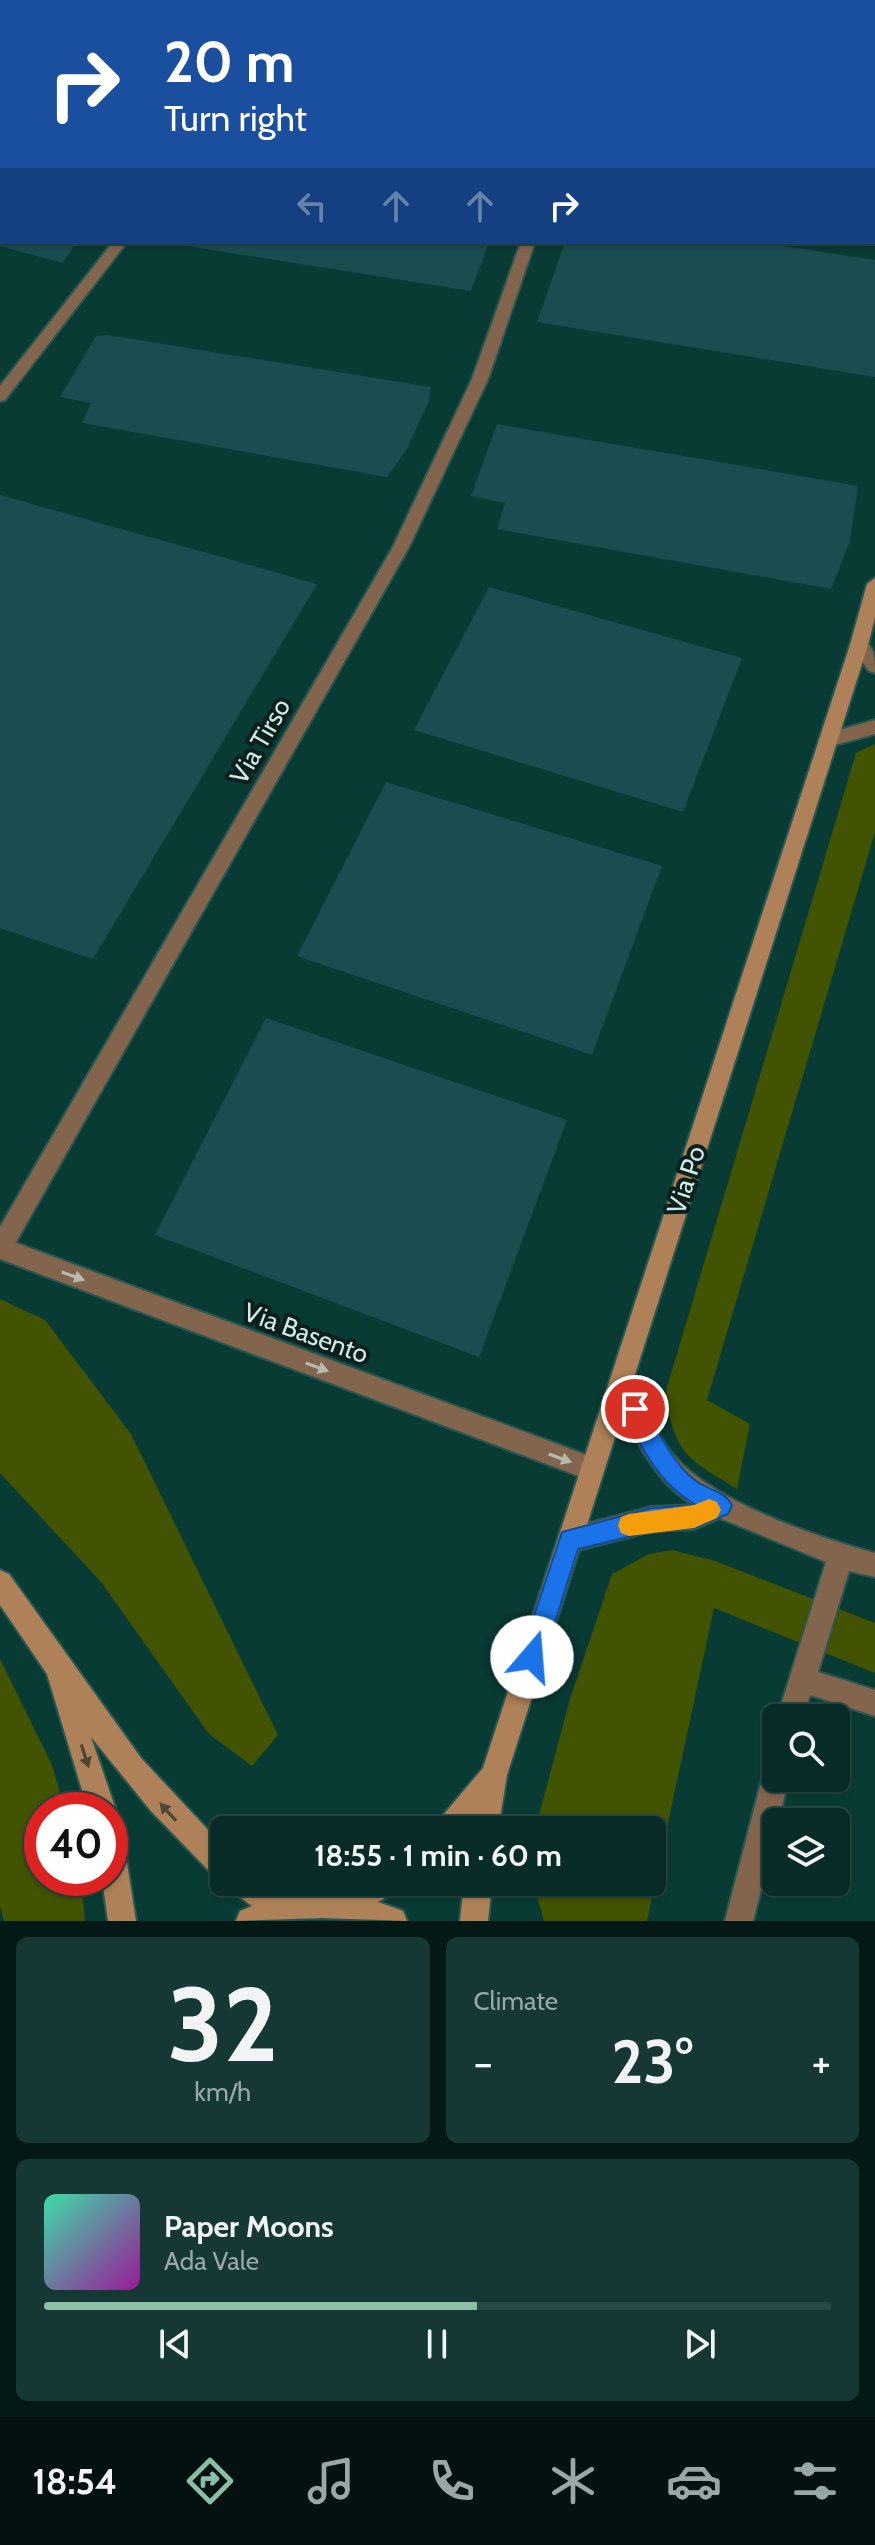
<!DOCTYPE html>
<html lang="en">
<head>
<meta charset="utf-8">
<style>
  :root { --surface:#072c28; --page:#153834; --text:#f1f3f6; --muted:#98a7a8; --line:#284845; --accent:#8abfa5 }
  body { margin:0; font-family:Cabin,sans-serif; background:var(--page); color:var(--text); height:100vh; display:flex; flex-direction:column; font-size:30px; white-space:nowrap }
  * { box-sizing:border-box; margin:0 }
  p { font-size:26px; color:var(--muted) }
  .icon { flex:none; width:44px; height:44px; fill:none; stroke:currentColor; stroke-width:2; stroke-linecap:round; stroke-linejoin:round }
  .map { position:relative; height:1921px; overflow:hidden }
  .sheet { display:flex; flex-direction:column; gap:16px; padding:16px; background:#041816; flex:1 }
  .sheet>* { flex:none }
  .top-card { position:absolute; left:0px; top:0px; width:876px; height:244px; box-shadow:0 2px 6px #0004,0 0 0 2px var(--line); background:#1a4fa0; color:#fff; overflow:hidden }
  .tools { position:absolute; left:762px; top:1704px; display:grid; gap:16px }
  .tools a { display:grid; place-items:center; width:88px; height:88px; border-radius:12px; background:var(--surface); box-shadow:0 2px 6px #0004,0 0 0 2px var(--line); font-size:40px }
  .speed { position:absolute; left:24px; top:1792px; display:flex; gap:16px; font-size:40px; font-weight:700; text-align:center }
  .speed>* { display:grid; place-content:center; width:104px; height:104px; border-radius:50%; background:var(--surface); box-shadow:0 2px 6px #0004,0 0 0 2px var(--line); line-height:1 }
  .speed .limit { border:12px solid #d22; background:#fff; color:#111 }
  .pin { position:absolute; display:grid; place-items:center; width:68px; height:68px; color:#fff; margin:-34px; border:4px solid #fff; border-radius:50%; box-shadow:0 2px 8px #0007 }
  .me { position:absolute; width:88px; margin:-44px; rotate:18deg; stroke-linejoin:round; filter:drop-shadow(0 0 6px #0008) }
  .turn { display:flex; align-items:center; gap:28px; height:168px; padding:0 32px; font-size:36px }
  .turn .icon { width:104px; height:104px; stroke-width:2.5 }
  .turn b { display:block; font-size:56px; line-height:68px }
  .lanes { display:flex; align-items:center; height:76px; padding:0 32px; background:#0003; justify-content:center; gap:40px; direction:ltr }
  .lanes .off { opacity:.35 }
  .big { font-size:60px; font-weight:700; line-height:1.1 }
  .sheet .widget { flex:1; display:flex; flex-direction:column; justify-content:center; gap:12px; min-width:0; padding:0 28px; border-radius:12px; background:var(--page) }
  .sheet .dial { align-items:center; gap:0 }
  .dial b { font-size:104px; line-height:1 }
  .song { display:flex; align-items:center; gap:24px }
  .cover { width:96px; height:96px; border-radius:12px; background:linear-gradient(135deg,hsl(160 70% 55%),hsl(300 70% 35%)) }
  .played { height:8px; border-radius:4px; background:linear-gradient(90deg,var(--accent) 55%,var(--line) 55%) }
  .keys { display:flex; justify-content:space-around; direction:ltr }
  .heat { display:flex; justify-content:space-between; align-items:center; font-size:44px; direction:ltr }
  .sheet .tiles { flex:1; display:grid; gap:16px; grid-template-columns:1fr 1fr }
  .widget:last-child { grid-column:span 2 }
  .trip { position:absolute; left:210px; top:1816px; width:456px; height:80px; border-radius:12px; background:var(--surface); box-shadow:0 2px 6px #0004,0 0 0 2px var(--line); font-weight:700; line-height:80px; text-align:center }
  .tab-bar { display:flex; height:128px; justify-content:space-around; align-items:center; background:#031210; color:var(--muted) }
  .tab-bar .icon { width:56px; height:56px }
  .tab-bar .active { color:var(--accent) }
  .tab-bar b { font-size:36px; color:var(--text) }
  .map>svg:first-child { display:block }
</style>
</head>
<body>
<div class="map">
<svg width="875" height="1921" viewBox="0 0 875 1921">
  <rect width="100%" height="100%" fill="#093b35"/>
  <g fill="#425302">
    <path d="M875,744V832L707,1400L750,1424L737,1489C687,1458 676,1456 665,1394L856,753Z"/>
    <polygon points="0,1299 45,1320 131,1434 278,1735 252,1766 209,1734 101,1582 0,1473"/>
    <polygon points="672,1550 715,1561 875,1623 875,1673 714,1608 647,1921 544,1921 533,1882 652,1882 652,1830 535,1830 570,1699 612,1574 649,1554"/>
    <polygon points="0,1659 52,1765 65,1810 42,1810 42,1878 81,1878 85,1921 4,1921 0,1906"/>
  </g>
  <g fill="#1b4c50">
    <polygon points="0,242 76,242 63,263 0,246"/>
    <polygon points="162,242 489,242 471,291"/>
    <polygon points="565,242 757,242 875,260 875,377 537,322"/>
    <polygon points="107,335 431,387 429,401 407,449 387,477 82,423 91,403 60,397 96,336"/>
    <polygon points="497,424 858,486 850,541 831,589 497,529 505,503 471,496"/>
    <polygon points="0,495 317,584 93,959 0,928"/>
    <polygon points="489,587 742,658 683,812 414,730"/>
    <polygon points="386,782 662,866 592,1055 297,956"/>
    <polygon points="266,1018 567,1120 479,1357 155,1235"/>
  </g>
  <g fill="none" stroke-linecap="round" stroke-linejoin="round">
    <g stroke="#295751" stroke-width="4">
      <g id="lane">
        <polygon points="127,0 139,0 140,2 128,2"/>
        <polygon points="483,0 495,0 496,2 484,2"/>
        <polygon points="113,242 127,242 5,400 0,401 0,386"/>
        <polygon points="521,242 535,242 488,379 409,547 8,1256 0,1259 0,1227 393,547 472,379"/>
        <path d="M859,639C875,644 875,658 875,673L869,671L850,645Z"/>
        <polygon points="875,720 875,734 828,747 819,740 822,735"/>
        <path d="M620,1374L628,1378C643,1403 656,1436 676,1458C717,1503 816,1537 875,1553V1577L849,1571L818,1672L875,1690V1716L810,1695L803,1718H777L826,1562L720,1518L694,1529L652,1531L570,1552L561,1549L558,1540L561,1531L570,1528L652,1507L694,1505C653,1482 634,1434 612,1394L608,1386L612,1378Z"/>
        <polygon points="776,1762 776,1778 789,1778 753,1921 725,1921 763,1775 767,1766"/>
      </g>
    </g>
    <g stroke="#295751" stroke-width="4">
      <polygon id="street" points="0,1237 592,1457 601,1460 604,1469 601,1478 592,1481 0,1259"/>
    </g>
    <g stroke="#295751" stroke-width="4">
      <g id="secondary">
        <polygon points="838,0 851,0 852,2 839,2"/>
        <polygon points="874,27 875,28 875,36 874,35"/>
        <polygon points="875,578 875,617 868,645 507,1775 498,1830 470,1830 472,1823 466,1830 435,1830 439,1820 483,1768 850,645 867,584"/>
        <polygon points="0,1570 9,1574 141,1758 224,1847 224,1880 214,1876 151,1811 91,1737 116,1810 110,1820 110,1810 88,1810 47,1674 0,1605"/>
        <polygon points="110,1830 120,1834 124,1844 136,1921 108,1921 102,1878 110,1878"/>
        <polygon points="229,1882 266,1882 283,1895 305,1891 342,1893 359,1882 399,1882 395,1892 378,1902 403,1911 407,1921 322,1918 236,1921 240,1911 252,1906 233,1892"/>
        <polygon points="464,1882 492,1882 488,1921 460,1921"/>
      </g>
    </g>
    <use href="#lane" fill="#82654c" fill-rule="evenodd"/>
    <use href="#street" fill="#82654c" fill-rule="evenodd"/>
    <use href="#secondary" fill="#ae8158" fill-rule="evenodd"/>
  </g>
  <defs><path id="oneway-solid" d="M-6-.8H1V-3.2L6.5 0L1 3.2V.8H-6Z" transform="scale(2)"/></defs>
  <g fill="#b6bbaf">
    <use href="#oneway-solid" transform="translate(73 1276) rotate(20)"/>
    <use href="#oneway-solid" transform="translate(317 1367) rotate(20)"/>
    <use href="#oneway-solid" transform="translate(560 1458) rotate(20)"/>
  </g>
  <g fill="#4c4634">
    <use href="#oneway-solid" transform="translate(85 1756) rotate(72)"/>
    <use href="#oneway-solid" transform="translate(168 1812) rotate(-132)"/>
  </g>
  <path fill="#1a73e8" stroke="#114b97" stroke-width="2" d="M635,1398L643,1402C657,1429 671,1462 696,1481C708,1490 726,1491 732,1506L728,1514L694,1528L652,1531L578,1549L544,1657L540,1665L532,1669L524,1665L520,1657L562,1532L652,1508L696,1505C660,1485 639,1446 624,1409L627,1402Z"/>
  <polygon fill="#f59e0b" points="709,1499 717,1502 721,1510 717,1518 694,1528 629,1536 621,1533 618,1525 621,1517 629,1514 694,1505"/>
  <g text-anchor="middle" stroke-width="8" stroke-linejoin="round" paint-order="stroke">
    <g font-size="26" fill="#d2eae5" stroke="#0b1f1c">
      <text transform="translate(260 741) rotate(-60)" y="9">Via Tirso</text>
      <text transform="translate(686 1180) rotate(-72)" y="9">Via Po</text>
      <text transform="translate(306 1333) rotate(20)" y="9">Via Basento</text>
    </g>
  </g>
</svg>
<div class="tools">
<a><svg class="icon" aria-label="search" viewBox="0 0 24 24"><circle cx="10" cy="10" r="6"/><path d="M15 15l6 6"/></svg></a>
<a><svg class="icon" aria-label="layers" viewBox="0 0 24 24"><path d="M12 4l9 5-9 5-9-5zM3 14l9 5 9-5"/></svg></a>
</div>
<div class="speed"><div class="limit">40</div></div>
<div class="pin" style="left:635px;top:1409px;background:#d93025"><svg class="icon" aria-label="arrive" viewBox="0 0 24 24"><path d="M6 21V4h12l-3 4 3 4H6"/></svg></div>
<svg class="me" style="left:532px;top:1657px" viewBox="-20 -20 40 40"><circle r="19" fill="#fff"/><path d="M0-13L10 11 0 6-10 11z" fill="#1a73e8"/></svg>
<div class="trip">18:55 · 1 min · 60 m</div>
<div class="top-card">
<div class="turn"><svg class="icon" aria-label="right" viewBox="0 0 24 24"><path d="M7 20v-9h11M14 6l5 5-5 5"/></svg><div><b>20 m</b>Turn right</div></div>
<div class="lanes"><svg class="icon off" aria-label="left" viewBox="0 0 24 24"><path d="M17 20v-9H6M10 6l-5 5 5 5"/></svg><svg class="icon off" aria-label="ahead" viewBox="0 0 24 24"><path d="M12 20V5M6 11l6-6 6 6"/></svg><svg class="icon off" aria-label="ahead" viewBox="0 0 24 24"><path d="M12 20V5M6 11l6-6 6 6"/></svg><svg class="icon" aria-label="right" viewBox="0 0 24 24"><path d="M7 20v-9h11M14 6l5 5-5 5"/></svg></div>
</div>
</div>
<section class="sheet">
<div class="tiles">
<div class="widget dial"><b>32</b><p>km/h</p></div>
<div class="widget"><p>Climate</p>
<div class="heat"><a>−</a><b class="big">23°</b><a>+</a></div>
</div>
<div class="widget">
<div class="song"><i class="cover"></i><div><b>Paper Moons</b><p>Ada Vale</p></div></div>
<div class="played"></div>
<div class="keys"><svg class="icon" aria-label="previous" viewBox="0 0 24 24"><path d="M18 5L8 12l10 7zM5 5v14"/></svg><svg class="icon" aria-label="pause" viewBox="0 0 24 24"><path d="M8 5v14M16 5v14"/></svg><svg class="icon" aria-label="next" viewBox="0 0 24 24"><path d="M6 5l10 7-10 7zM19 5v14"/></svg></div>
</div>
</div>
</section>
<nav class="tab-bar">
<b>18:54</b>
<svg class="icon active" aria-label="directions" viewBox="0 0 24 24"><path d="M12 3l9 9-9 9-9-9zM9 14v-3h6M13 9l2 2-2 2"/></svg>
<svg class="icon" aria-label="music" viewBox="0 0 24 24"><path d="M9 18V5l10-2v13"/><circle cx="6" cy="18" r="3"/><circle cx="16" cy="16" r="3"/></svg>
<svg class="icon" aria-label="phone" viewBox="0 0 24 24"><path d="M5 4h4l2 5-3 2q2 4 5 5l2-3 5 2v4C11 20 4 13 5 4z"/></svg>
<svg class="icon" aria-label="climate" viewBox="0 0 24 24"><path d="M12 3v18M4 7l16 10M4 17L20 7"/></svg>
<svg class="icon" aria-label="car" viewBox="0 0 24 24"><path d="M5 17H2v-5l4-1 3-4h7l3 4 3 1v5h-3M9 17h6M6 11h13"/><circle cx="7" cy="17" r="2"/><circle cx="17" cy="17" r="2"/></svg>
<svg class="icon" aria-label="filters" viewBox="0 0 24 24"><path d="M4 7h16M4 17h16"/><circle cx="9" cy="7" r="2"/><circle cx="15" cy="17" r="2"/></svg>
</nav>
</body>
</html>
